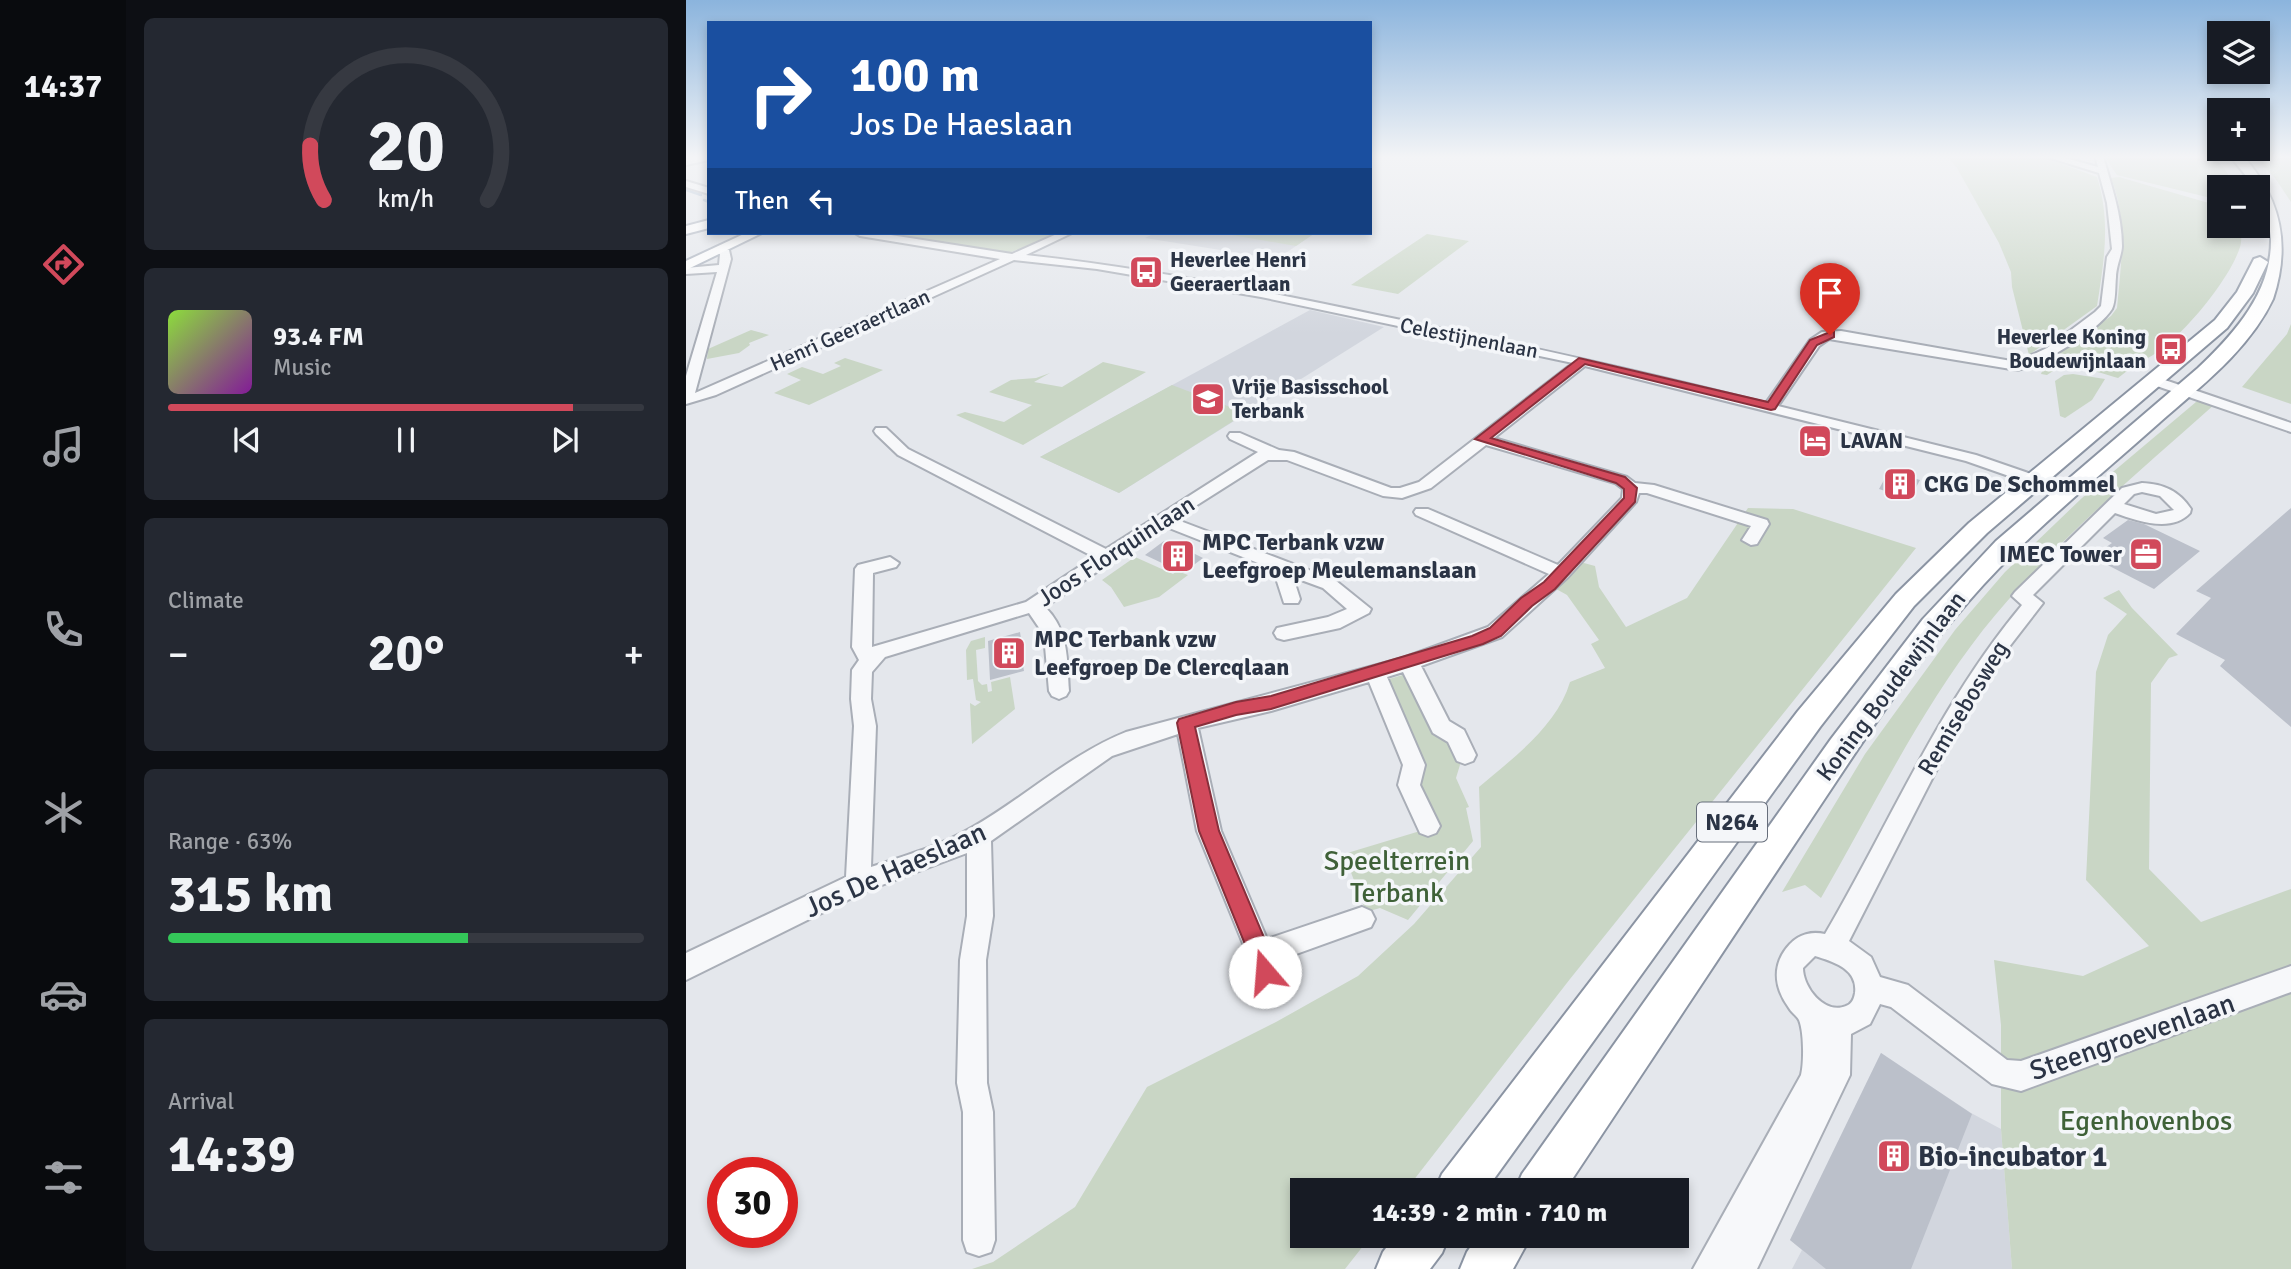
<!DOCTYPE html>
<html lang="en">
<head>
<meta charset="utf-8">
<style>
  :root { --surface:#171b24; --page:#242831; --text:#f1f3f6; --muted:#9ea1a6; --line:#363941; --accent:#d1495b }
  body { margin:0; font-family:Signika,sans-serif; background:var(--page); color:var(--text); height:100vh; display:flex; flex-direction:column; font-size:26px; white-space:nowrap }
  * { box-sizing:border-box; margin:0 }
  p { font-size:23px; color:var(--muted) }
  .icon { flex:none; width:38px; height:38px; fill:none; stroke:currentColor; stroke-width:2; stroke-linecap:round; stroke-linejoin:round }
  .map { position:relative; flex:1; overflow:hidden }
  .details { display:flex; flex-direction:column; gap:18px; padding:18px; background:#0d0f14; width:560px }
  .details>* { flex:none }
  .guide { position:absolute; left:21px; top:21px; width:665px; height:214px; border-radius:0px; box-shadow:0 4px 10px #0003; background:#1a4fa0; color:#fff; overflow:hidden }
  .fabs { position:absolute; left:1521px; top:21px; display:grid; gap:14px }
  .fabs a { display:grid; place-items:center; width:63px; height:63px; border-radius:0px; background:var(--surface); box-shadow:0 4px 10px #0003; font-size:35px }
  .speed { position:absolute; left:21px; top:1157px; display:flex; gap:14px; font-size:35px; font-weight:700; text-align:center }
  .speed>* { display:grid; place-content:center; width:91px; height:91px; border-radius:50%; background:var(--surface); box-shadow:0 4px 10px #0003; line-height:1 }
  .speed .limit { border:10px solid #d22; background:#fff; color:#111 }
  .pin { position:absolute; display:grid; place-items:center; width:60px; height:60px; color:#fff; margin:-72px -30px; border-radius:50% 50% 50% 0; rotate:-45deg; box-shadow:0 0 7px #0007 }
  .pin .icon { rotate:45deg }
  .me { position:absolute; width:77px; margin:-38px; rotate:342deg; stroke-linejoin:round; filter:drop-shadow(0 0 5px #0008) }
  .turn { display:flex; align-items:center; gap:24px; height:147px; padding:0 28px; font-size:32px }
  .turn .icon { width:91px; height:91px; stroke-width:2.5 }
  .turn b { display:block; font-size:49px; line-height:60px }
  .then { display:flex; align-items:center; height:66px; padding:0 28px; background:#0003; gap:14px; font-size:26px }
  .big { font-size:52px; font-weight:800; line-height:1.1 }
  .details .widget { flex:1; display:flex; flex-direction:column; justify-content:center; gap:10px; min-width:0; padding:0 24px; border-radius:10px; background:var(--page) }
  .details .dial { align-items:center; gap:0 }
  .dial svg { height:182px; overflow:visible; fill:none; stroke:var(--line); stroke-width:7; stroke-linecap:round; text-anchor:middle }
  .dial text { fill:var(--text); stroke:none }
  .song { display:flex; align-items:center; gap:21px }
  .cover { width:84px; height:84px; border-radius:10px; background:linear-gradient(135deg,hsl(90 70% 55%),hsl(290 70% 35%)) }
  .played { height:7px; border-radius:4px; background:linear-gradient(90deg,var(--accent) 85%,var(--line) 85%) }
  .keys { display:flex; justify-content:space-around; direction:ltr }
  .heat { display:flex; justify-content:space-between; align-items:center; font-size:38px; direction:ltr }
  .charge { height:10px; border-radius:5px; background:linear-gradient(90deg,#34c759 63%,var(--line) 0) }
  .trip { position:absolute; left:604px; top:1178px; width:399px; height:70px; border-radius:0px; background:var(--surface); box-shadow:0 4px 10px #0003; font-weight:800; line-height:70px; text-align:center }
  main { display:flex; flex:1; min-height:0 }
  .dock { display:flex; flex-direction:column; width:126px; justify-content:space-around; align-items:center; background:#090b0e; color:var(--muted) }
  .dock .icon { width:49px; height:49px }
  .dock .current { color:var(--accent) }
  .dock b { font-size:32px; color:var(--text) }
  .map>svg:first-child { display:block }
</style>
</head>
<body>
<main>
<nav class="dock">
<b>14:37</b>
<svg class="icon current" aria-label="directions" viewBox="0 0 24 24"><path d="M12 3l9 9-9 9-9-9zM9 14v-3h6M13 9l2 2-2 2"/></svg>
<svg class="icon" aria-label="music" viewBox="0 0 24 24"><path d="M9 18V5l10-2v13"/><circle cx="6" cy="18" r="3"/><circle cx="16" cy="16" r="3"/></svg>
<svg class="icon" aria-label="phone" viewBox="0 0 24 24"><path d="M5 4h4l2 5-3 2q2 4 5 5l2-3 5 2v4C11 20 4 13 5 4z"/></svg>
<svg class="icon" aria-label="climate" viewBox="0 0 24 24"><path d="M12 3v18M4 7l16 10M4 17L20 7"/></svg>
<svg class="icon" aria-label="car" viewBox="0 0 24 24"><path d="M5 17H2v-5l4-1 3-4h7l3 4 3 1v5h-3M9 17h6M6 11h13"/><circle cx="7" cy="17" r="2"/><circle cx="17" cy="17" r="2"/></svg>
<svg class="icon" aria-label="filters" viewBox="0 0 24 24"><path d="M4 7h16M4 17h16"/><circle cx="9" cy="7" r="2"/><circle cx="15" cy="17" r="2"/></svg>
</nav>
<section class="details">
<div class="widget dial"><svg viewBox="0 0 100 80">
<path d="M14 69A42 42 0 1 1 86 69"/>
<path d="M14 69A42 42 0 0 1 8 45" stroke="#d1495b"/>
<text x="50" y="56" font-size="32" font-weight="700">20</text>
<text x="50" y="72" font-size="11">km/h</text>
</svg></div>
<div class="widget">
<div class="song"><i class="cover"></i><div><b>93.4 FM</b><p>Music</p></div></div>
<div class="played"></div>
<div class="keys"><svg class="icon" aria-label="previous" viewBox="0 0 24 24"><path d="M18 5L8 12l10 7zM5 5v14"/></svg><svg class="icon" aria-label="pause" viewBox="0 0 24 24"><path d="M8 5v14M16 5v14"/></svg><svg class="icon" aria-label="next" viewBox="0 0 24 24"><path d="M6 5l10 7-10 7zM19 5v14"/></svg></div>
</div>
<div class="widget"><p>Climate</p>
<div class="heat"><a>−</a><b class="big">20°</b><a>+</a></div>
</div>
<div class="widget"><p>Range · 63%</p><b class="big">315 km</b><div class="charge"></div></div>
<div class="widget"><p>Arrival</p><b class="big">14:39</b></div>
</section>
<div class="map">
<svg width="1605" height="1269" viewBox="0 0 1605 1269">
  <rect width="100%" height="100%" fill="#e4e7ec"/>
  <g fill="#d2d6de">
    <polygon points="469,233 629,233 591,259 459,238"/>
    <polygon points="624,310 698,327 433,493 354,457"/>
    <polygon points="1195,1053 1285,1113 1315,1129 1326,1269 1106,1269 1116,1250 1104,1240"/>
  </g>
  <g fill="#c9d6c5">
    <path d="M1261,156H1354L1411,177C1425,221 1418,261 1411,306L1343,355L1326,287L1325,272L1313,243L1271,168Z"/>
    <polygon points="1418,156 1527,156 1538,168 1550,187 1533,187 1533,200 1431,175"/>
    <polygon points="1567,156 1605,156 1605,202 1589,178"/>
    <path d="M1433,177L1533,206V226H1555C1555,233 1556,241 1554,247C1544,280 1490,346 1458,360C1447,365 1383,358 1367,357L1425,316L1431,308C1435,264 1442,220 1425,178Z"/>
    <polygon points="198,233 372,233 323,253"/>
    <polygon points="534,233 629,233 610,246"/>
    <polygon points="741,234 783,241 712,294 665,285"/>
    <polygon points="1605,324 1605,404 1556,387 1601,334"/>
    <polygon points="65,330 83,335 63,343 64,345 53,353 21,359 22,349"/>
    <polygon points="159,358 197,370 123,405 88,393 115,380 101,374 116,367 137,374 155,366 148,363"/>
    <path d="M1367,360L1450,364L1432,378C1411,372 1380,360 1361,375L1355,374L1359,364Z"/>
    <polygon points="417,362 460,372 337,445 270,415 279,412 318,422 346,405 303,392 325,380 350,378 364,373 348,382 376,387"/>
    <polygon points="1387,374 1419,379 1406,400 1379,418 1374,416 1369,381 1378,375"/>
    <polygon points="486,385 560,413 433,493 354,457"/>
    <path d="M1516,401L1529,404C1448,476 1365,545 1297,630C1233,712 1187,808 1135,898L1119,885L1096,892L1179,754L1269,630L1319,572L1396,498L1510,402Z"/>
    <path d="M1062,508L1107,509L1230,548L884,979L720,1190H616V1236H685L659,1269H286L307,1262L389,1207L461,1087L590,1022L672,976L728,924L795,847L793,787C827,758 871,726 884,682L919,668L905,644L913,640L881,595L863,585L887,560L909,566L913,587L940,627L1001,598Z"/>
    <polygon points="449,557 487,574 491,571 502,575 473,597 438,607 425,587 416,580"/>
    <polygon points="1433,590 1446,608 1492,655 1483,658 1465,683 1463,869 1515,922 1605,889 1605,1269 1326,1269 1315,1129 1315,1025 1308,960 1397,976 1463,946 1400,880 1410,672 1422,635 1441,614 1417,598"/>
    <polygon points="299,637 299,648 290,650 292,681 296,685 301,684 302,692 306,691 305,682 324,677 329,709 286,744 284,703 289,706 295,702 290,700 287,679 281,680 280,650 285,641"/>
    <polygon points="727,672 777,755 770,778 783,807 780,808 787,841 722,920 694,908 680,912 658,854 744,828 696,681"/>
  </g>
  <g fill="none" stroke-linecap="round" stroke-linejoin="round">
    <g stroke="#9fb4cc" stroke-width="2.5">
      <polyline points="0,190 15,195"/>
      <polyline points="18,200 23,202"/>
    </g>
  </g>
  <g fill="#bbc0ca">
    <polygon points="1128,434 1141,438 1132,455 1117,451"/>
    <polygon points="1203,471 1234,480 1227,493 1215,489 1211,495 1193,489"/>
    <polygon points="1605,508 1605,727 1534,666 1539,660 1490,634 1525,598 1510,591"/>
    <polygon points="1442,520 1458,524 1514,551 1468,589 1406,557 1426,543 1417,538"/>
    <polygon points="478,541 485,542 517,558 497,573 459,555"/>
    <polygon points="334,632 339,665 337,665 338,671 304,680 302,641"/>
    <polygon points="1195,1053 1286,1114 1225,1269 1140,1269 1104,1240"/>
  </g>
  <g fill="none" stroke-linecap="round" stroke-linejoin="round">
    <g stroke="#a9aeb7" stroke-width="4">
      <g id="minor">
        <polygon points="15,156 23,156 23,160 0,165 0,159"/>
        <path d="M1358,156H1372L1412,167L1409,156H1417C1425,185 1436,215 1436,246C1436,254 1430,267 1430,277C1429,286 1430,301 1426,309C1411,332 1357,364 1331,370L1143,339L1133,346L1092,406L1290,455L1386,488L1388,491L1386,494H1374L1280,461L899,366L808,438L941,477L949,483L968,485L1081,520L1083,524L1071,544L1065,545L1056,540L1065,526L961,493H953L950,502L882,577L816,637L735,666L763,721L778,730L790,755L787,761L779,764L771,761L762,742L747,733L717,672L701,677L739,765L734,785L754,826L750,833L742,836L734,833L712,785L717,765L683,682L585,711L512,728L535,831L581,939L676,907L685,911L689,919L685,927L574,967L565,963L511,831L492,734L426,756L305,841L307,916L300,960L301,1083L307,1112L309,1240L305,1252L293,1256L281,1252L277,1240V1112L271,1083L274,960L281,916V853L180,891L0,980V953L160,877L168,726L165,699L166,670L173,660L166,647L169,569L172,565L204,557L213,563L210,567L187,573L186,647L340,602L408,557L212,455L190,434L188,431L190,428H200L222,449L420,549L572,452L544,439L542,436L544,433H554L593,450L608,452L705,488H714L733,482L887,363L575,297L411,269L328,260L30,395L0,404V376L31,272L0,274V268L33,265L34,254L29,252V248L43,250L45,259L9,393L314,259L174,236L169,233H192L326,254L373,233H386L340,255C458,268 575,290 691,315C822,342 951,370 1080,403L1124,340L1136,332L1155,331L1331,362L1361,348L1409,312L1415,306L1421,257L1426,249L1421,203L1413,173ZM800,445L929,483L937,489L936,498L872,565L742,509H730L728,512L730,515L863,574L802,627L717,658L440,732C383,755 338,798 285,828C254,846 218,856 185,867L190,726L185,699L186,672L199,657L343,613L358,635L363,691L366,696L373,699L380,696L383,691C381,660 383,630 359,607L478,526L587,569L598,603H612L614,599L607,577L637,588L661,609L642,617L591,628L588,633L591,638L598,640L654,628L683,613L685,609L649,580L489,519L582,460H601L697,496L716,498L745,488Z"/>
        <polygon points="0,181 23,188 23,194 0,187"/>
        <polygon points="1470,377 1605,423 1605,432 1465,384 1465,378"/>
        <path d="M1456,483C1478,484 1493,491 1505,509L1504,513C1486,533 1451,521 1429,513L1347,595L1357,603L1323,647L1271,730L1163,941L1185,957L1194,977L1222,985L1321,1060L1335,1061L1605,966V992L1335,1091L1306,1084L1205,1007L1194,1004L1184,1024L1165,1034L1164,1075L1071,1269H1007L1115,1075C1118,1063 1118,1032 1113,1020C1111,1016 1105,1012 1103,1008C1087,986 1086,963 1104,944C1113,934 1126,931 1139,934C1204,823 1253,704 1336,605L1326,596L1329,592L1436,488ZM1456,492L1474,496L1488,510L1470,514L1438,504L1448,494ZM1129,956C1148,962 1172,969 1169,993C1168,999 1166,1004 1160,1006C1138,1015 1117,987 1117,968Z"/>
      </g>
    </g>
    <g stroke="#a3abb8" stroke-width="4">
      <g id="major">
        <polygon points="23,220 23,228 0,234 0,226"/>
        <polygon points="60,233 76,233 0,270 0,261"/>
      </g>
    </g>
    <g stroke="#8b94a3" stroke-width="4">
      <g id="highway">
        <path d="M1544,156H1557C1595,198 1605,245 1587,299C1563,350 1514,387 1473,423C1408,481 1339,536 1282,602C1220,673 1170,752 1118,830C1038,950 959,1070 879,1190H829L836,1174L1145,739L1237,619L1310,541L1512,368C1548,334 1586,292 1585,239C1584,220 1572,202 1572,187H1569Z"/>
        <polygon points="1574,257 1582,262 1567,293 1541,328 1301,533 1228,606 1134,727 800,1190 749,1190 756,1174 1112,711 1210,594 1283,523 1529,320 1551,292 1568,259"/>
        <polygon points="709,1236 763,1236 756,1253 744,1269 690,1269 697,1252"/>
        <polygon points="792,1236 845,1236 827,1269 774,1269 781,1252"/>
      </g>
    </g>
    <use href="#minor" fill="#f7f8fa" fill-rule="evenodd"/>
    <use href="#major" fill="#fff" fill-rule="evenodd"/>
    <use href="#highway" fill="#fff" fill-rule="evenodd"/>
  </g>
  <linearGradient id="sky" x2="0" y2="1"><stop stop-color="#8bb4dd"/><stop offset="0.47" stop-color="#f3f4f6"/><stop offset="1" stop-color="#f3f4f6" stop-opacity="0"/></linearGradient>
  <rect width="1605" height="334" fill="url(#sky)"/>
  <polygon fill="#d1495b" stroke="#882f3b" stroke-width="2" points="1144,332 1148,332 1148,337 1131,345 1089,409 1085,410 899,364 805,438 939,477 951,488 949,502 869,589 846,606 815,636 797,644 585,709 550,715 509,727 533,831 585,954 590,972 587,980 579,983 571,980 563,954 513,831 491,723 493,719 550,702 585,696 786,636 804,628 835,598 858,582 938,498 938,489 930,483 789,439 893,358 1082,402 1124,340"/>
  <defs>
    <g id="bus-square" transform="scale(1.75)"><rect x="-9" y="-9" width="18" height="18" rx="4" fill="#d1495b" stroke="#f4f6f9"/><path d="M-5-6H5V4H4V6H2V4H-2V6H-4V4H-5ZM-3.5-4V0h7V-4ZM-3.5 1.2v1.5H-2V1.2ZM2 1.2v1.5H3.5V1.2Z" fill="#fff"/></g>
    <g id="school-square" transform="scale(1.75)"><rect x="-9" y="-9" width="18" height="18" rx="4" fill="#d1495b" stroke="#f4f6f9"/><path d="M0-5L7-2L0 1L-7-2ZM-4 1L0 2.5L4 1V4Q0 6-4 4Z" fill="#fff"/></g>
    <g id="hotel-square" transform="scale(1.75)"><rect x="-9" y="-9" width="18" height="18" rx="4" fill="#d1495b" stroke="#f4f6f9"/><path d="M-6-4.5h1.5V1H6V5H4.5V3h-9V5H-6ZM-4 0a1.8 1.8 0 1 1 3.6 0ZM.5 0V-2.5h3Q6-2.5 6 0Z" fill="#fff"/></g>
    <g id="building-square" transform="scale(1.75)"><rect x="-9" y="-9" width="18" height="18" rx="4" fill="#d1495b" stroke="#f4f6f9"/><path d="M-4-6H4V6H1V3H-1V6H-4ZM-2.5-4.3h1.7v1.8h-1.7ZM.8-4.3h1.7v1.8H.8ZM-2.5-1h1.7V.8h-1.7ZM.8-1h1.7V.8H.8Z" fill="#fff"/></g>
    <g id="office-square" transform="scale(1.75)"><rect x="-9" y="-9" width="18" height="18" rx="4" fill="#d1495b" stroke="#f4f6f9"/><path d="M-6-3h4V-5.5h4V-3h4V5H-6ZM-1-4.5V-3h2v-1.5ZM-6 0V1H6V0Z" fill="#fff"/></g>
  </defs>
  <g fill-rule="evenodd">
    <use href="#bus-square" x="460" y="272"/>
    <use href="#bus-square" x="1485" y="349"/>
    <use href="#school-square" x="522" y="399"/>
    <use href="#hotel-square" x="1129" y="441"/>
    <use href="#building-square" x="1214" y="484"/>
    <use href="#office-square" x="1460" y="554"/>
    <use href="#building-square" x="492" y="556"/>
    <use href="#building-square" x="323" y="653"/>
    <use href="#building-square" x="1208" y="1156"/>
  </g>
  <g text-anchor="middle" stroke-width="7" stroke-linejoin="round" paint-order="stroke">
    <g font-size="21" font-weight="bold" fill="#2b3445" stroke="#f4f6f9" text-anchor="start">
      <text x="484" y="267">Heverlee Henri<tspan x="484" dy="24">Geeraertlaan</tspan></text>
      <text x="1460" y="344" text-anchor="end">Heverlee Koning<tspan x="1460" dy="24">Boudewijnlaan</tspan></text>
      <text x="546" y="394">Vrije Basisschool<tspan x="546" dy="24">Terbank</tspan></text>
      <text x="1154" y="448">LAVAN</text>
    </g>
    <g font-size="21" fill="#2b3445" stroke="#f4f6f9">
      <text transform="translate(164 330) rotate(-24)" y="7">Henri Geeraertlaan</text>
      <text transform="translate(783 338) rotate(11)" y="7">Celestijnenlaan</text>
    </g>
    <rect fill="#f4f6f9" stroke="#676e7b" stroke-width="2" x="1011" y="802.5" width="70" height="39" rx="5"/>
    <g font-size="23" font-weight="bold" fill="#2b3445">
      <text x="1046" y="830">N264</text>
    </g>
    <g font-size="24" font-weight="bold" fill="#2b3445" stroke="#f4f6f9" text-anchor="start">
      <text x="1238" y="492">CKG De Schommel</text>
      <text x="516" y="550">MPC Terbank vzw<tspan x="516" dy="28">Leefgroep Meulemanslaan</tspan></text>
      <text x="1436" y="562" text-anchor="end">IMEC Tower</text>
      <text x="348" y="647">MPC Terbank vzw<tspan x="348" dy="28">Leefgroep De Clercqlaan</tspan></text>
    </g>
    <g font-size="24" fill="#2b3445" stroke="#f4f6f9">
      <text transform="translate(430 551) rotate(-33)" y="8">Joos Florquinlaan</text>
      <text transform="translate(1205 686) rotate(-53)" y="8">Koning Boudewijnlaan</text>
      <text transform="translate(1277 708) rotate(-59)" y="8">Remisebosweg</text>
    </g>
    <g font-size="28" fill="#3f6138" stroke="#f4f6f9">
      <text x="711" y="870">Speelterrein<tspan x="711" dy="32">Terbank</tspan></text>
      <text x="1460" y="1130">Egenhovenbos</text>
    </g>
    <g font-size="28" fill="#2b3445" stroke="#f4f6f9">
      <text transform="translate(209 869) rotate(-24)" y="10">Jos De Haeslaan</text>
      <text transform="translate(1446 1036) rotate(-19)" y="10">Steengroevenlaan</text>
    </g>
    <g font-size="28" font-weight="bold" fill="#2b3445" stroke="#f4f6f9" text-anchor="start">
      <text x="1232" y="1166">Bio-incubator 1</text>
    </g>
  </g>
</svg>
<div class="fabs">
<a><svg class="icon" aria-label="layers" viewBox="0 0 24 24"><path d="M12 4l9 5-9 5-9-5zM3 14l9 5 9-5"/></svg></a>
<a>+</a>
<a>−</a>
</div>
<div class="speed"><div class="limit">30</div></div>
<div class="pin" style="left:1144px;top:335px;background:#d93025"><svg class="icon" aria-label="arrive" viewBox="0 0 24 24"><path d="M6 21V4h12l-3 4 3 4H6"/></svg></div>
<svg class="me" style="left:579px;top:972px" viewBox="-20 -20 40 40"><circle r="19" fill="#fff"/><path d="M0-13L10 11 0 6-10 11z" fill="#d1495b"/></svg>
<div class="trip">14:39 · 2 min · 710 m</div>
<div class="guide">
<div class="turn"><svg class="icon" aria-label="right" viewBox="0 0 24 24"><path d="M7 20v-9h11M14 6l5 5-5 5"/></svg><div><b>100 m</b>Jos De Haeslaan</div></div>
<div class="then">Then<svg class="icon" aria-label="left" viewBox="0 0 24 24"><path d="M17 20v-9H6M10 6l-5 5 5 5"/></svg></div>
</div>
</div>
</main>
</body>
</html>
